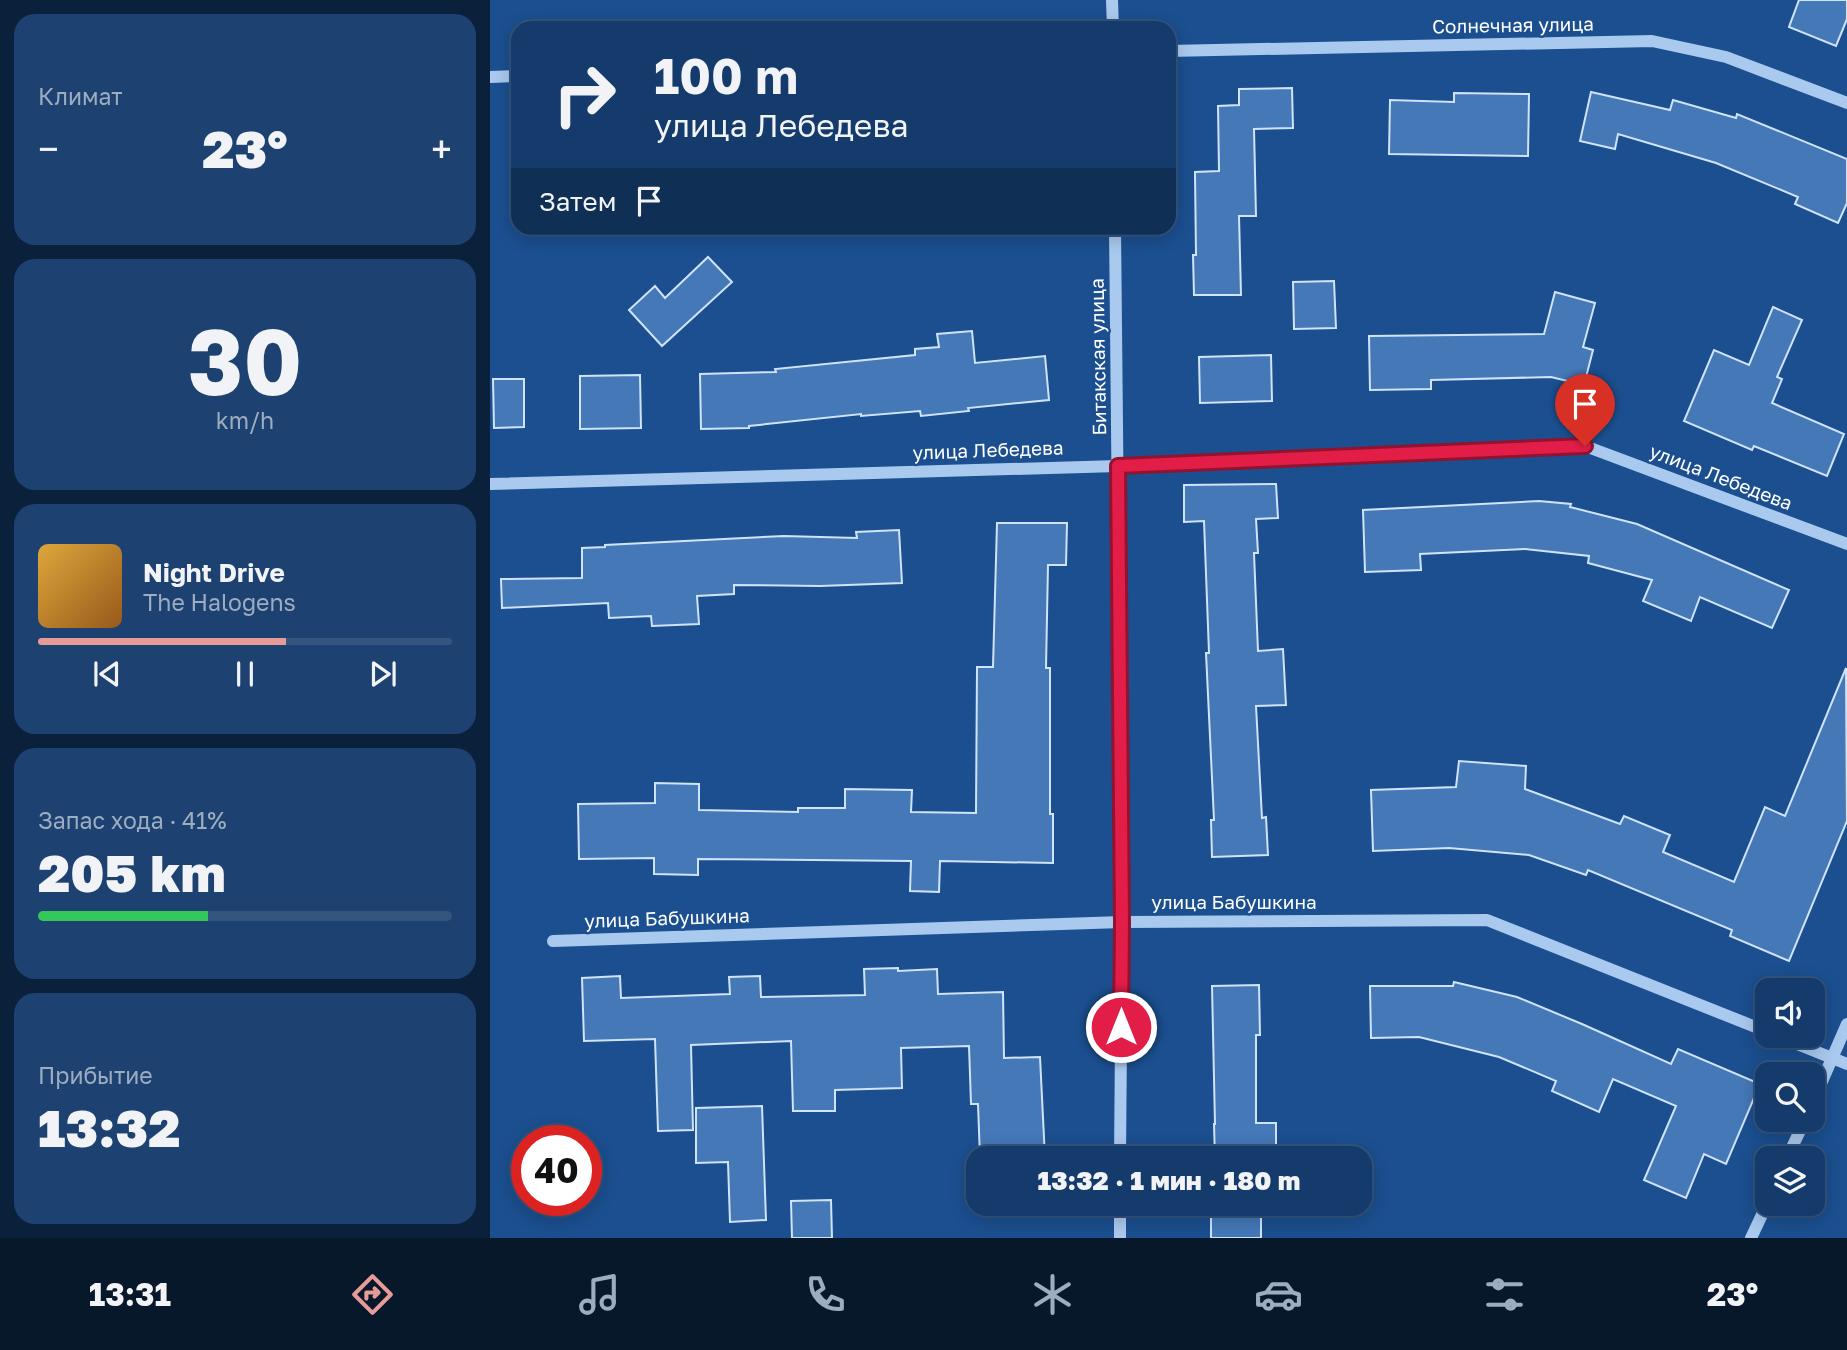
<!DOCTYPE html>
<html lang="ru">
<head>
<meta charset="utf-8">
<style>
  :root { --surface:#143b6b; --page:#1d4271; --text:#f1f3f6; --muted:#9dadc1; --line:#33557e; --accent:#e69b98 }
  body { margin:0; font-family:"Golos Text",sans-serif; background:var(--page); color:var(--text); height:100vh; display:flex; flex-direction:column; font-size:26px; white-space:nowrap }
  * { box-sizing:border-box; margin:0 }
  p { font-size:23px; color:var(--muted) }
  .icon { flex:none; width:38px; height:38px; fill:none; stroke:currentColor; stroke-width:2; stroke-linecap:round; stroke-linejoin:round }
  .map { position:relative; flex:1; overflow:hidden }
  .side { display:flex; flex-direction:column; gap:14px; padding:14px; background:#0b203b; width:490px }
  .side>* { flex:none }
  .banner { position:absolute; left:21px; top:21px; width:665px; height:214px; border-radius:21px; box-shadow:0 4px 18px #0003,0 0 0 2px var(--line); background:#143b6b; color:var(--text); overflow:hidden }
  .tools { position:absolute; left:1265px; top:978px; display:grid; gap:14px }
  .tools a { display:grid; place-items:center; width:70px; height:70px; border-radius:14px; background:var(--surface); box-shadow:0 4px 18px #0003,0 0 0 2px var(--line); font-size:35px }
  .speed { position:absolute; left:21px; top:1125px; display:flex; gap:14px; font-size:35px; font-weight:700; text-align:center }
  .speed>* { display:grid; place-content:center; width:91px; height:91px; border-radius:50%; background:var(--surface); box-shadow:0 4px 18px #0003,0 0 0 2px var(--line); line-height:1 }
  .speed .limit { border:10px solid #d22; background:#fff; color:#111 }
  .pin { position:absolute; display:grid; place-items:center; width:60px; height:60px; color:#fff; margin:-72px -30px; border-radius:50% 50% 50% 0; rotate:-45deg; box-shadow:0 0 7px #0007 }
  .pin .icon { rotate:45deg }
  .me { position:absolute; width:77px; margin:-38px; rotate:0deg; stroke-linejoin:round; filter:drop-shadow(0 0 5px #0008) }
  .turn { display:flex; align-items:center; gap:24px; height:147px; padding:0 28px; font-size:32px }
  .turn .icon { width:91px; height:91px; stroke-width:2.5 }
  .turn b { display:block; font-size:49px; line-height:60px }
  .then { display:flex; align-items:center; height:66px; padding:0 28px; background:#0003; gap:14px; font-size:26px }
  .big { font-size:52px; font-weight:800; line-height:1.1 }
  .side .card { flex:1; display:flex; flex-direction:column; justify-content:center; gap:10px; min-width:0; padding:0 24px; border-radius:21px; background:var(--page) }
  .side .dial { align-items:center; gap:0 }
  .dial b { font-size:91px; line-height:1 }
  .song { display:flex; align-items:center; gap:21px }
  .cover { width:84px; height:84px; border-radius:10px; background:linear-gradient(135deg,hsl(40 70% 55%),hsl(30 70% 35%)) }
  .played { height:7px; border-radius:4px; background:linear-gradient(90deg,var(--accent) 60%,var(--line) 60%) }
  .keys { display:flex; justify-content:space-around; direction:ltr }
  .heat { display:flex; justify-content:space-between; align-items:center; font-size:38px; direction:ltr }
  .charge { height:10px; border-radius:5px; background:linear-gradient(90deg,#34c759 41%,var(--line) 0) }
  .trip { position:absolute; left:476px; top:1146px; width:406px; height:70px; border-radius:21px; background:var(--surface); box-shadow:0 4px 18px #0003,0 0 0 2px var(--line); font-weight:800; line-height:70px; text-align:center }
  .tabs { display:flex; height:112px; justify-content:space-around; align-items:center; background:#08182b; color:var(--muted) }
  .tabs .icon { width:49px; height:49px }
  .tabs .current { color:var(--accent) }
  .tabs b { font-size:32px; color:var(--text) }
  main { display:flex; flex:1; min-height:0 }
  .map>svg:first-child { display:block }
</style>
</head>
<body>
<main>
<section class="side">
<div class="card"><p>Климат</p>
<div class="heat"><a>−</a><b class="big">23°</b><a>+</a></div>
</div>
<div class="card dial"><b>30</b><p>km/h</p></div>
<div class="card">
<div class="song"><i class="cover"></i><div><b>Night Drive</b><p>The Halogens</p></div></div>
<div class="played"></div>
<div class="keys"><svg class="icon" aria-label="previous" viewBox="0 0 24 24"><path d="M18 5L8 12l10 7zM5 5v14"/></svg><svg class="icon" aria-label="pause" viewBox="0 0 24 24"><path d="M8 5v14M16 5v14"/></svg><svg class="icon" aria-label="next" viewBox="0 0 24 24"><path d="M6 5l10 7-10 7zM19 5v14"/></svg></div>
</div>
<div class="card"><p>Запас хода · 41%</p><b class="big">205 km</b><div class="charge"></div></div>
<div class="card"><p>Прибытие</p><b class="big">13:32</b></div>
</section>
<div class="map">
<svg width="1357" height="1238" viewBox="0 0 1357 1238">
  <rect width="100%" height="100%" fill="#1b4f8f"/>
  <g fill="#4478b7" stroke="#cfe3fa" stroke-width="2">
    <polygon points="1309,0 1357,0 1357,19 1346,46 1299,27"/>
    <polygon points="802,88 803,128 764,129 766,216 749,216 751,295 704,295 703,255 706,255 705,172 729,171 728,106 749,105 749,89"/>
    <polygon points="1101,92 1180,110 1183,100 1246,118 1247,114 1357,159 1357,203 1348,223 1305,204 1308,197 1226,163 1128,134 1125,149 1090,141"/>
    <polygon points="964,93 1039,94 1038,156 899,154 900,100 964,102"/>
    <polygon points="218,257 242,282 172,346 139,310 165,286 175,298"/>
    <polygon points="844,281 846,328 804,329 803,282"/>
    <polygon points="1065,292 1105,303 1093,347 1103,350 1094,385 1061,377 941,380 941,389 880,390 879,336 1054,334"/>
    <polygon points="1283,307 1312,320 1287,377 1292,379 1282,403 1354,434 1337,476 1264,446 1262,450 1194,421 1224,350 1259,365"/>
    <polygon points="482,331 485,363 555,356 559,400 478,408 479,411 431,416 430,411 371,416 371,414 259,426 259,428 211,429 210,374 286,372 285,369 425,355 425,349 449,347 447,334"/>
    <polygon points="781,355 782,401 710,403 709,357"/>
    <polygon points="150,375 151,428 90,429 90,376"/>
    <polygon points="3,379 34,379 34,427 4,428"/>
    <polygon points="786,484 788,518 766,519 768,553 764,553 768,651 793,649 796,705 766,706 772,818 776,817 778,855 722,857 721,820 724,820 716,653 719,653 714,521 694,522 694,485"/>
    <polygon points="1049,501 1081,504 1080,507 1147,524 1299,590 1282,628 1210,597 1201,621 1153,601 1162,580 1098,563 1099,556 1035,549 930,554 931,570 875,572 873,510"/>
    <polygon points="507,523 577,523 576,565 558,565 556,668 560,668 560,814 563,814 563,863 450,861 449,892 420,891 421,861 208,859 208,875 164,874 164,858 89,859 88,804 165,803 165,783 209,784 209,810 308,812 308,808 355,808 355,789 422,790 421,812 486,813 487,667 503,667"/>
    <polygon points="409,530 412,583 330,586 244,585 244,594 207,596 209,624 162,626 161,616 119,618 118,603 12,608 11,579 92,578 92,548 115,547 115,545 294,536 367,538 366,532"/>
    <polygon points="1356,668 1357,821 1299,961 1240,936 1242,930 1098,870 1096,875 1039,855 959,848 883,851 881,790 966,787 969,761 1036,766 1035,789 1130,824 1134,816 1180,835 1173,852 1244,882 1275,807 1295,816"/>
    <polygon points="408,968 408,971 447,969 448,994 513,992 514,1058 550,1057 555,1158 490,1158 488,1104 481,1104 479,1046 411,1048 412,1088 345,1090 345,1111 303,1111 301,1041 201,1045 203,1130 168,1131 165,1039 94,1041 92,978 130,976 131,998 240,994 239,977 270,976 271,997 375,995 374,969"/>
    <polygon points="964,982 1027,997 1092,1024 1181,1064 1188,1049 1270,1084 1236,1164 1214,1154 1196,1198 1154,1180 1186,1106 1123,1079 1109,1112 1062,1091 1066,1081 1009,1057 929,1037 881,1038 880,986 963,986"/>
    <polygon points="769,985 770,1035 766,1035 766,1123 786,1123 786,1158 725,1158 724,1124 725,1124 722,986"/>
    <polygon points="272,1106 276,1220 240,1222 238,1162 206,1163 206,1108"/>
    <polygon points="341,1200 342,1238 302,1238 301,1201"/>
    <rect x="721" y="1204" width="50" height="34"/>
  </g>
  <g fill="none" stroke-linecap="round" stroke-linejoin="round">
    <g stroke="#a9c9ee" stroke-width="12">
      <polyline points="622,0 623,28"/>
      <polyline points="679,51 1162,41 1236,57 1357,103"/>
      <polyline points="0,77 28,76"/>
      <polyline points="625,228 632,922 630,1158"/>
      <polyline points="0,484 628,466 1095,446 1357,544"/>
      <polyline points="63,941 632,922 997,920 1278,1032"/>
      <polyline points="1287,1036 1357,1064"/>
      <polyline points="1323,1102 1357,1024"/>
      <polyline points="1297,1158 1315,1120"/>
      <polyline points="630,1238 630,1204"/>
      <polyline points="1261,1238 1278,1202"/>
    </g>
  </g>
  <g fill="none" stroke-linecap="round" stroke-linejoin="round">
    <g stroke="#92132f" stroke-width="18">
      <polyline id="route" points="631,1027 632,922 628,466 1095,446"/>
    </g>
    <use href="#route" stroke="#e11d48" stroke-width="12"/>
  </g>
  <g text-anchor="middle" stroke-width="5" stroke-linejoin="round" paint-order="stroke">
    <g font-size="19" fill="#fff" stroke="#1b4f8f">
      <text transform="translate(1023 25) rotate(-1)" y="7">Солнечная улица</text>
      <text transform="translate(608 357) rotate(-91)" y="7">Битакская улица</text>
      <text transform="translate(498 450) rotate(-2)" y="7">улица Лебедева</text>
      <text transform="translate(1231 477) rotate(21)" y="7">улица Лебедева</text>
      <text x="744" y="909">улица Бабушкина</text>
      <text transform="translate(177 918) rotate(-2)" y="7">улица Бабушкина</text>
    </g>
  </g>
</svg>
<div class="tools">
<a><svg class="icon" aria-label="sound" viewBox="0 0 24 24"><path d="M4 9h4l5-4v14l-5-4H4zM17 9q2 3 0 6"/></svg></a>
<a><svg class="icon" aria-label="search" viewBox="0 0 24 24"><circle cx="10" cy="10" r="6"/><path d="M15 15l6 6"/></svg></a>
<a><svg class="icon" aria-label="layers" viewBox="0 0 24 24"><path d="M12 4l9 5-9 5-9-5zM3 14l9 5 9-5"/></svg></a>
</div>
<div class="speed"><div class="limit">40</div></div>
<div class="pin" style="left:1095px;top:446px;background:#d93025"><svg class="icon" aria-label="arrive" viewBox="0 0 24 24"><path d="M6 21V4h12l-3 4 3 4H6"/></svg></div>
<svg class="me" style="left:631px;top:1027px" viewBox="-20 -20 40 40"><circle r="17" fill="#e11d48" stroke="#fff" stroke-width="3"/><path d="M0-11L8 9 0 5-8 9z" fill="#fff"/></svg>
<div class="trip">13:32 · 1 мин · 180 m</div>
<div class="banner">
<div class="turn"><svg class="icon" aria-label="right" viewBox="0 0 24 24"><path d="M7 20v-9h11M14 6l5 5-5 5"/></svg><div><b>100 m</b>улица Лебедева</div></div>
<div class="then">Затем<svg class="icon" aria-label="arrive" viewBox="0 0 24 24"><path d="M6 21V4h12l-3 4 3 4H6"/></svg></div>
</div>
</div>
</main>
<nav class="tabs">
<b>13:31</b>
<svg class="icon current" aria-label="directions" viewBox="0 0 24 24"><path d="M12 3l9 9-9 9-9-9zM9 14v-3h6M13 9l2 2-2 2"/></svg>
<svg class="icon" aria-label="music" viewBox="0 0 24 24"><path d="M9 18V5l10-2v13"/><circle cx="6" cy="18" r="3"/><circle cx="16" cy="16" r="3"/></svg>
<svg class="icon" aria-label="phone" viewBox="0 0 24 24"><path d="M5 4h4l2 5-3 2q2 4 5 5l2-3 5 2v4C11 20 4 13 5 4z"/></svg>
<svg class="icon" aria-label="climate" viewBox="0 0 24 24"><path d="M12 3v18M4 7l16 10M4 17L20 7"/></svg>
<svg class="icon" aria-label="car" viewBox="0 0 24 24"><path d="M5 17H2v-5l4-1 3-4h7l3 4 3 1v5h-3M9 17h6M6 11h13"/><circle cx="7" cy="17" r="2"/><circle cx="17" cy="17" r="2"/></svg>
<svg class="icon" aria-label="filters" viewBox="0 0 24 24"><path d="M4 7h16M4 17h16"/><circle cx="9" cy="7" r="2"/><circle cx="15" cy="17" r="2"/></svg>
<b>23°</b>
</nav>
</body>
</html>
